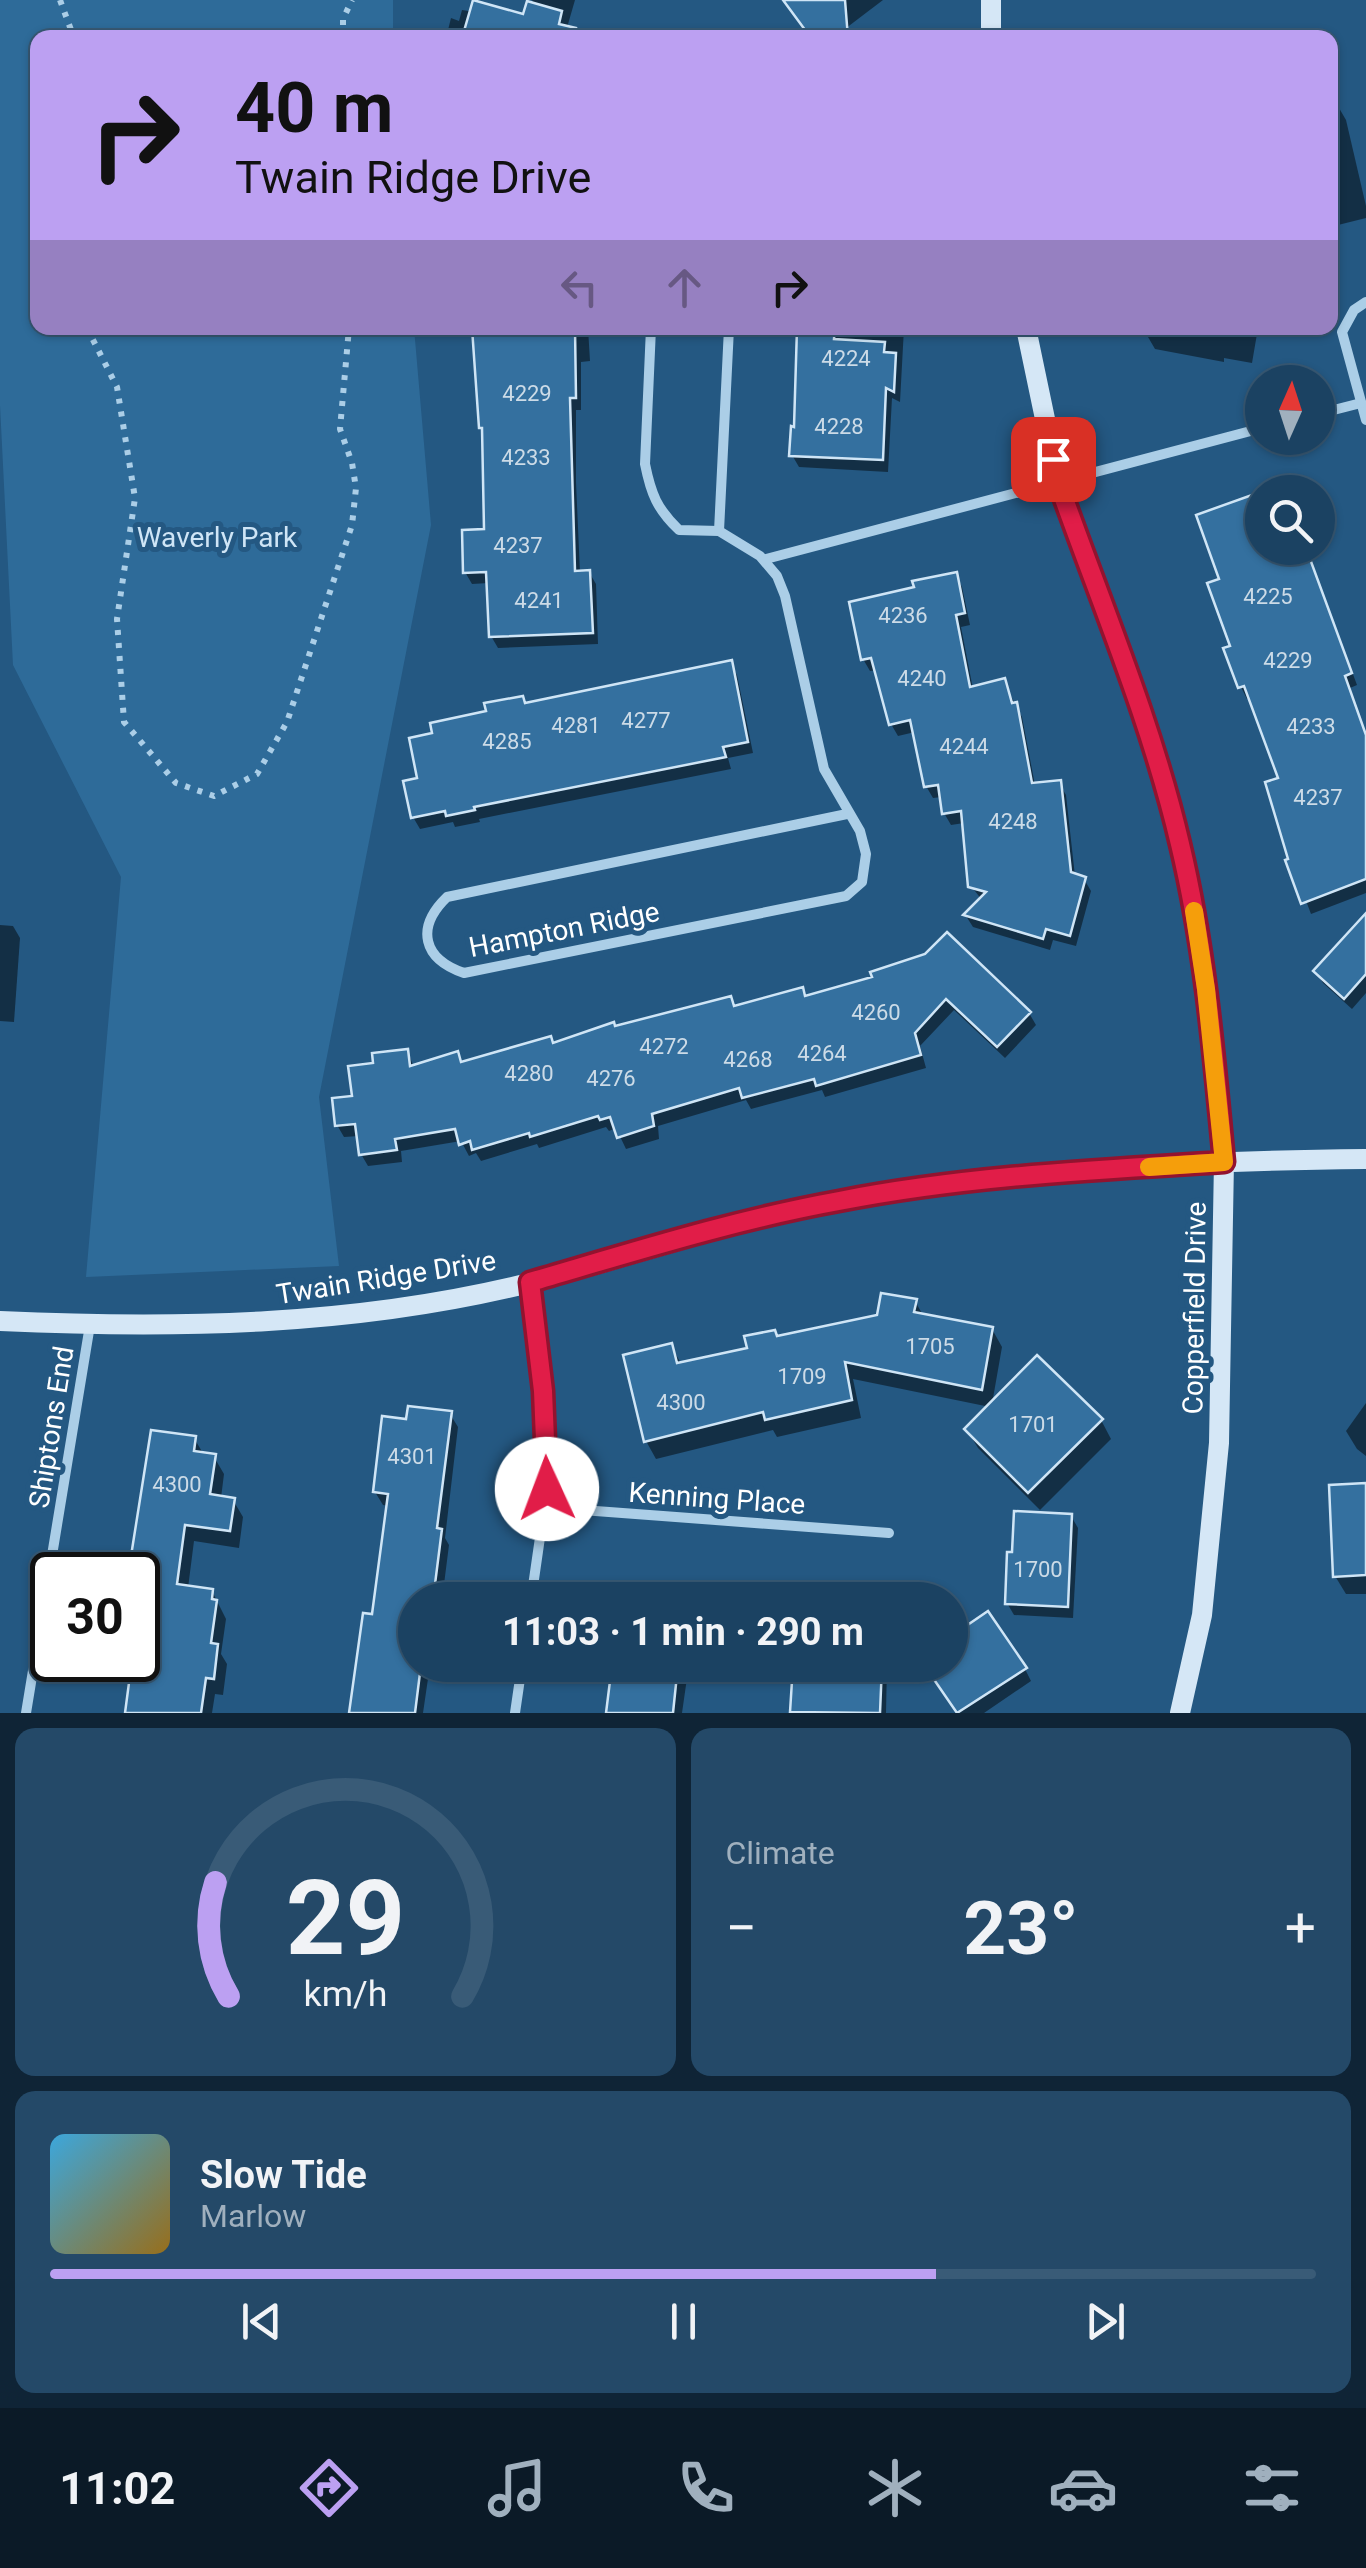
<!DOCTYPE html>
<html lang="en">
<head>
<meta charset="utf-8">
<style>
  :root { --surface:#1b4262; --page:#244968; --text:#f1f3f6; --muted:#a0b0be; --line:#395b77; --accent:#bca0f2 }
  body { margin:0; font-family:Roboto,sans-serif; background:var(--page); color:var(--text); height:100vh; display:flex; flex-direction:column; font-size:38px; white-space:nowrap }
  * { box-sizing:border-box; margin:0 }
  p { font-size:32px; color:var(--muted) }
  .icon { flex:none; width:55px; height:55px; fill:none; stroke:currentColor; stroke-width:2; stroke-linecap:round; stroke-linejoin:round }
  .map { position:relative; height:1713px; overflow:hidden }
  .panel { display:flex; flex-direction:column; gap:15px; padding:15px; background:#0f2436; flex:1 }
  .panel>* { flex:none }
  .top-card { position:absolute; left:30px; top:30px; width:1308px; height:305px; border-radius:20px; box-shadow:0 2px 8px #0004,0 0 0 2px var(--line); background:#bca0f2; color:#111; overflow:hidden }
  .needle { width:65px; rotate:3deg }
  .controls { position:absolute; left:1245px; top:365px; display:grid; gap:20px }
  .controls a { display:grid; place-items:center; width:90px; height:90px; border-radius:50%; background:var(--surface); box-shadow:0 2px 8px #0004,0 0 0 2px var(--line); font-size:50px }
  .speed { position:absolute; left:30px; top:1552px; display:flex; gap:20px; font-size:50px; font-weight:700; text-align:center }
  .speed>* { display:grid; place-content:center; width:130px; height:130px; border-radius:50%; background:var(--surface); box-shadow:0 2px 8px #0004,0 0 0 2px var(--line); line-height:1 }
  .speed .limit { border:5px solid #111; border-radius:15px; background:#fff; color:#111 }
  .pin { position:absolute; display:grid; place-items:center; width:85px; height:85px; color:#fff; margin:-42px; border-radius:20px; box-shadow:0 5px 15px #0006 }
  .me { position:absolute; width:110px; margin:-55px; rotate:358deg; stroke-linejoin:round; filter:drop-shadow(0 0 8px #0008) }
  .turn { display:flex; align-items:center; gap:35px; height:210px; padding:0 40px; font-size:45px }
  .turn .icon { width:130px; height:130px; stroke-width:2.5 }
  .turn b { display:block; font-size:70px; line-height:85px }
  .lanes { display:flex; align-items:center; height:95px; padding:0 40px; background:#0003; justify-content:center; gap:50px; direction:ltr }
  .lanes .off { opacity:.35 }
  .big { font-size:75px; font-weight:700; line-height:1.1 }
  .panel .tile { flex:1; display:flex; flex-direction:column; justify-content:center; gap:15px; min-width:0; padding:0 35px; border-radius:20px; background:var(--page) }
  .panel .dial { align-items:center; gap:0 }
  .dial svg { height:260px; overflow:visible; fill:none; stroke:var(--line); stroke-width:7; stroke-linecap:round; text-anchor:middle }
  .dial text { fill:var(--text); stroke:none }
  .song { display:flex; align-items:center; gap:30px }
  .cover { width:120px; height:120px; border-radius:15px; background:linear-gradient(135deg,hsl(200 70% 55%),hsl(40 70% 35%)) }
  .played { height:10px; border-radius:5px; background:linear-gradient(90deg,var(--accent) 70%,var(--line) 70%) }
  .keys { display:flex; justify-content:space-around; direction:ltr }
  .heat { display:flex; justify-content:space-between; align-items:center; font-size:55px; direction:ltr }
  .panel .tiles { flex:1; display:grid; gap:15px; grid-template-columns:1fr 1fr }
  .tile:last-child { grid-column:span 2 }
  .trip { position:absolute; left:398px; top:1582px; width:570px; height:100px; border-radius:50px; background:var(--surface); box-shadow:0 2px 8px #0004,0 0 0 2px var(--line); font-weight:700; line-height:100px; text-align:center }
  .tabs { display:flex; height:160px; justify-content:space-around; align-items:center; background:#0b1a27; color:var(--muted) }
  .tabs .icon { width:70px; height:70px }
  .tabs .current { color:var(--accent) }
  .tabs b { font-size:45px; color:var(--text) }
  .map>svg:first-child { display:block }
</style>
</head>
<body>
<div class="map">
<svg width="1366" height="1713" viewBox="0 0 1366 1713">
  <rect width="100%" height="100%" fill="#245882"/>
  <polygon fill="#2e6b99" points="0,0 393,0 393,37 38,38 38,328 414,328 431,525 319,1097 339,1266 86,1277 121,877 13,665 0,405"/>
  <g fill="#0007">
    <polygon points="532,0 575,0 564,38 446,38 451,18 459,21 462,10 547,23"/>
    <polygon points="786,0 883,0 833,38"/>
    <polygon points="1339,108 1346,120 1366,206 1366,218 1330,227 1330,110"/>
    <polygon points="474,328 588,328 590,361 581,362 581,410 576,410 576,482 580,573 589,572 596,584 598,644 498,648 491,636 489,583 472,584 465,572 486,532 484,432"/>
    <polygon points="801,328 904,328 900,402 892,398 888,472 799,467 792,455"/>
    <polygon points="1149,328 1258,328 1252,363 1224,358 1224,362 1155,349 1148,337"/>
    <polygon points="1262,494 1262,548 1315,548 1317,553 1309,556 1357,685 1350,688 1366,735 1366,893 1311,914 1291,861 1281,780 1251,697 1247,699 1241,687 1223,580 1200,516"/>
    <polygon points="956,575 962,587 970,625 961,627 973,689 1003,681 1022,717 1035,785 1059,783 1066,795 1075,876 1084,879 1091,891 1076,946 1053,940 1050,950 973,927 966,916 982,900 971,886 964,823 951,825 944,813 942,797 933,798 926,786 915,732 898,736 891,724 877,670 870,671 863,659 917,589"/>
    <polygon points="730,663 737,675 753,753 728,758 731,769 479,819 480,822 455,827 453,822 420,829 413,817 420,780 526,706"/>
    <polygon points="1366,917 1366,993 1352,1009 1323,983 1316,971"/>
    <polygon points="0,925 13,926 20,938 14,1022 0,1021"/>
    <polygon points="875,979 1029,1013 1036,1025 1005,1058 954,1010 920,1046 926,1068 825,1097 822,1090 751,1109 746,1100 658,1126 659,1139 626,1149 616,1128 609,1131 606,1127 539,1148 537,1144 481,1161 476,1153 469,1156 461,1141 401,1151 402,1162 368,1166 361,1154 359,1136 344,1137 337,1125 376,1065 407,1051 414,1067 457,1054 462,1064 554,1045 730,999 736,1008 802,990 807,998"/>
    <polygon points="915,1301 924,1317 992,1329 1002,1347 992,1404 1101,1420 1111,1439 1040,1510 978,1448 967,1430 990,1407 853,1379 861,1418 777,1437 773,1430 656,1459 646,1441 671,1346 682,1365 750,1350 777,1338 879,1318"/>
    <polygon points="1366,1403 1366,1456 1357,1449 1346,1431"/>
    <polygon points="450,1414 458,1427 445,1538 449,1545 442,1600 415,1600 415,1665 430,1665 423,1713 352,1713 374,1617 389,1506 383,1505 375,1492 408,1422"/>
    <polygon points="194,1438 204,1455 214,1457 224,1474 221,1498 233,1500 243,1517 239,1548 194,1541 188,1588 212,1591 226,1619 221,1654 227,1664 223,1695 215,1694 212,1713 127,1713 133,1660 138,1660 138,1575 131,1575"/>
    <polygon points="1366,1486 1366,1594 1346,1594 1335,1576"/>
    <polygon points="1071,1516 1078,1528 1073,1618 1014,1615 1007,1603"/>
    <polygon points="624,1594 658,1598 659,1600 623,1600"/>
    <polygon points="950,1640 1025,1669 1031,1681 984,1713 958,1713 926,1665 950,1665"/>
    <polygon points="615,1665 739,1665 736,1684 687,1678 682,1713 609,1713"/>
    <polygon points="795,1665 887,1665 886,1713 793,1713"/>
  </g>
  <g fill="#34709f" stroke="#cfe5f6" stroke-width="2.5">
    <polygon points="473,0 523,14 527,1 562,11 559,24 576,28 575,38 462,38"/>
    <polygon points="783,0 845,0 848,38 811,38"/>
    <polygon points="472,328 575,328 576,398 570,398 575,571 590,570 593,633 489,637 486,572 463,573 462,530 484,529 482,428 479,428"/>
    <polygon points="797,328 835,328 834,339 885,342 884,352 896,353 894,392 886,388 883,460 789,456 791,426 794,427"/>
    <polygon points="1280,485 1283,492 1262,492 1262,548 1306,548 1352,673 1345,676 1366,735 1366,879 1301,904 1285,860 1288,859 1265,782 1278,778 1244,686 1238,688 1223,648 1230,646 1207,583 1219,579 1196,515"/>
    <polygon points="957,572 965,613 956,615 970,687 1005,678 1012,703 1017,702 1032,783 1061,780 1071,872 1086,877 1070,936 1046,929 1043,939 963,915 986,892 968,887 961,811 942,814 938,785 924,787 910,720 889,725 871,658 861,660 849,602 914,587 912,581"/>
    <polygon points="732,660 748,742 723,747 726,757 474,807 475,810 446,816 445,811 411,818 403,781 417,778 409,738 432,733 430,723 486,711 484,703 523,696 525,703"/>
    <polygon points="1366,913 1366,974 1344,999 1313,971"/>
    <polygon points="947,932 1031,1012 997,1047 946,999 915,1033 921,1055 816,1086 814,1079 742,1098 739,1088 652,1114 654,1126 617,1138 610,1117 600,1120 598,1116 530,1137 529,1133 472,1150 470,1141 459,1145 455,1129 395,1139 397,1150 359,1155 355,1124 335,1126 332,1098 352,1096 348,1066 373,1063 372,1053 408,1049 410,1066 458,1051 461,1062 551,1036 553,1043 614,1022 615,1026 731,996 734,1006 803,987 805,996 872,977 870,972 925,954"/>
    <polygon points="881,1293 917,1299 914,1312 993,1327 982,1390 845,1362 852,1400 765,1420 763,1412 644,1442 623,1355 672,1343 677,1363 747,1348 744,1336 775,1330 777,1336 877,1315"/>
    <polygon points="1037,1355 1103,1419 1028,1493 964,1429"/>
    <polygon points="408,1406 452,1411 437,1528 442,1529 433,1600 415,1600 415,1665 421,1665 415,1713 349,1713 363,1613 372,1614 388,1494 373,1492 382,1416 406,1419"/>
    <polygon points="151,1430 196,1436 194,1451 216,1454 210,1494 235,1498 230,1531 185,1525 177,1584 213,1589 212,1599 217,1600 211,1643 218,1644 214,1679 206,1678 201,1713 125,1713 132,1660 138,1660 138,1575 128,1575"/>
    <polygon points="1366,1483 1366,1575 1333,1577 1329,1485"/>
    <polygon points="1014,1511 1072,1514 1068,1607 1005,1604 1007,1552 1012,1552"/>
    <polygon points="988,1611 1027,1668 957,1713 924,1665 950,1665 950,1637"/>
    <polygon points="612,1665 678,1665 673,1713 606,1713"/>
    <polygon points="793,1665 882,1665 880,1713 790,1712"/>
  </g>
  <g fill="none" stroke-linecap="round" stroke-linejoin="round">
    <g stroke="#abcee7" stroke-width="6" stroke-dasharray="5 8" stroke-linecap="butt">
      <polyline points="60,0 74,38"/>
      <polyline points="343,38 343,19 352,0"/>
      <polyline points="87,328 117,387 135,498 117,619 124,722 176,783 214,796 257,774 287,722 352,525 356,488 352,463 340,429 349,328"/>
    </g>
    <g stroke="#abcee7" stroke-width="10">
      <polyline points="1366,302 1354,310 1342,332 1366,420"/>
      <path d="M651,328L645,464C651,494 657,509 679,530L719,531L760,556L777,576L785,596L824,769L860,831L866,854L862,882L846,896L464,973C423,959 415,928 447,897L847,814"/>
      <polyline points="1318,414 1361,403"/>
      <polyline points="719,531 729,328"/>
      <polyline points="766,559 1262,428"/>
      <polyline points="531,1283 543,1391 547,1489 531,1600"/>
      <polyline points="542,1507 889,1533"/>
      <polyline points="26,1713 90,1325"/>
      <polyline points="515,1713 522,1665"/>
    </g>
    <g stroke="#d5e7f6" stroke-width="20">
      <polyline points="991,0 991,38"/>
      <polyline points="1026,328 1058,481 1157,759 1180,842 1207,989 1224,1161 1219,1443 1202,1615 1180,1713"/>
      <path d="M0,1321C179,1329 358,1326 533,1282C636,1255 735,1220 839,1201C1013,1168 1190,1161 1366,1159"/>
    </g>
  </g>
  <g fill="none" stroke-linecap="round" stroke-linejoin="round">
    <g stroke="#92132f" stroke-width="25">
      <path id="route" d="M547,1489L543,1391L530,1282C633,1252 734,1220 839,1201C966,1176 1095,1170 1224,1162C1214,1055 1205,948 1180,844C1151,720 1100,601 1058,482L1053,459"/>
    </g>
    <use href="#route" stroke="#e11d48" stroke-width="18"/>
    <polyline stroke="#f59e0b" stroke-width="18" points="1149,1167 1224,1162 1206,989 1194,911"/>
  </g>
  <g text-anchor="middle" stroke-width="10" stroke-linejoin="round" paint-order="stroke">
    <g font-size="22" fill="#ccdbe7">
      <text x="846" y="366">4224</text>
      <text x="527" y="401">4229</text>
      <text x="839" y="434">4228</text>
      <text x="526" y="465">4233</text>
      <text x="518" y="553">4237</text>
      <text x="1268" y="604">4225</text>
      <text x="539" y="608">4241</text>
      <text x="903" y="623">4236</text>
      <text x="1288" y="668">4229</text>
      <text x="922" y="686">4240</text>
      <text x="646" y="728">4277</text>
      <text x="576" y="733">4281</text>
      <text x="1311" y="734">4233</text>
      <text x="507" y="749">4285</text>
      <text x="964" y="754">4244</text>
      <text x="1318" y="805">4237</text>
      <text x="1013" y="829">4248</text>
      <text x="876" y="1020">4260</text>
      <text x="664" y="1054">4272</text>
      <text x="822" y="1061">4264</text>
      <text x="748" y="1067">4268</text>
      <text x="529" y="1081">4280</text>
      <text x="611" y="1086">4276</text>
      <text x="930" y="1354">1705</text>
      <text x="802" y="1384">1709</text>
      <text x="681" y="1410">4300</text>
      <text x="1033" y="1432">1701</text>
      <text x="412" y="1464">4301</text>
      <text x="177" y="1492">4300</text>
      <text x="1038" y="1577">1700</text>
    </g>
    <g font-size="28" fill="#cfe5f6" stroke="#245882">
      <text x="217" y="547">Waverly Park</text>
    </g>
    <g font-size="28" fill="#fff" stroke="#245882">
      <text transform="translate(564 929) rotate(-11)" y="10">Hampton Ridge</text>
      <text transform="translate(386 1277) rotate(-9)" y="10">Twain Ridge Drive</text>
      <text transform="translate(1194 1308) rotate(-89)" y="10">Copperfield Drive</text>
      <text transform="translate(51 1427) rotate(-81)" y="10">Shiptons End</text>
      <text transform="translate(717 1498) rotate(4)" y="10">Kenning Place</text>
    </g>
  </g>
</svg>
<div class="controls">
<a><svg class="needle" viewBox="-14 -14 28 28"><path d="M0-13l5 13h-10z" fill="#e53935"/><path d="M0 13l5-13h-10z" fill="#a0b0be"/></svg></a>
<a><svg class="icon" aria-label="search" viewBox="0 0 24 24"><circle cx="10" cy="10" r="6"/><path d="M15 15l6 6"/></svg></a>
</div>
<div class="speed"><div class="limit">30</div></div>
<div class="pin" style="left:1053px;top:459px;background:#d93025"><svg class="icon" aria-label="arrive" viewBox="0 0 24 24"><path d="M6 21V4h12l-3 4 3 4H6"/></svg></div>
<svg class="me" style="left:547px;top:1489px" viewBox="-20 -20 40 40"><circle r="19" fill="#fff"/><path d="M0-13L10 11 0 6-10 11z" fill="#e11d48"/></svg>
<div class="trip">11:03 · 1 min · 290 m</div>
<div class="top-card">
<div class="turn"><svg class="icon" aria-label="right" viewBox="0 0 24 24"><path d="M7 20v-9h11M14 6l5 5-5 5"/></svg><div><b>40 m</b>Twain Ridge Drive</div></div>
<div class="lanes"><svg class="icon off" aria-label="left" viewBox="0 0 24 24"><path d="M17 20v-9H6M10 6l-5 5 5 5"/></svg><svg class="icon off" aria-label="ahead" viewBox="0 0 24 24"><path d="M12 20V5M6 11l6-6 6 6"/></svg><svg class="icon" aria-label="right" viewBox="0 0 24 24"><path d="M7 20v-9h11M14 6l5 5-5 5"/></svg></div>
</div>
</div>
<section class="panel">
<div class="tiles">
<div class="tile dial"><svg viewBox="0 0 100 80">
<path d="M14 69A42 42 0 1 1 86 69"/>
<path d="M14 69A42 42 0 0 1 10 34" stroke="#bca0f2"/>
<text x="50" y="56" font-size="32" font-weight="700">29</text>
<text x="50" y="72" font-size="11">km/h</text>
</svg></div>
<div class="tile"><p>Climate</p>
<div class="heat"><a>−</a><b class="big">23°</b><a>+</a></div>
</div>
<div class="tile">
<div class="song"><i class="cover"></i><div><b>Slow Tide</b><p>Marlow</p></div></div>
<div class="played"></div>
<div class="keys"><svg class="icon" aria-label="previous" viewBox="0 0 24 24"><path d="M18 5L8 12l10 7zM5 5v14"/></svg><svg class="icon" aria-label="pause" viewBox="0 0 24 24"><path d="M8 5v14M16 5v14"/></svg><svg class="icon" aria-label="next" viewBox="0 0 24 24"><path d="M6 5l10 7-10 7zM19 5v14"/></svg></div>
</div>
</div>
</section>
<nav class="tabs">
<b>11:02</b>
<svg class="icon current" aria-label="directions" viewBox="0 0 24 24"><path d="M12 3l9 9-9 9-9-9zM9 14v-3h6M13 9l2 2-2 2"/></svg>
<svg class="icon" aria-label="music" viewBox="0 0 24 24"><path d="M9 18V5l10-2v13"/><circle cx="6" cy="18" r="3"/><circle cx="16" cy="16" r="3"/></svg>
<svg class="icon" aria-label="phone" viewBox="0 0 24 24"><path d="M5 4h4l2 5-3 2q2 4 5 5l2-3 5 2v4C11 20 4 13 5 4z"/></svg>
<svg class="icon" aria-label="climate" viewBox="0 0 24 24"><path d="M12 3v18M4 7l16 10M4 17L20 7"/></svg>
<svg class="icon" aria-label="car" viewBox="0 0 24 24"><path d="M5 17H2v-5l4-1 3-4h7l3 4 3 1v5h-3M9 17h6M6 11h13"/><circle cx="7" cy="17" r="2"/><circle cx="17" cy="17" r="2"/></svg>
<svg class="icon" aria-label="filters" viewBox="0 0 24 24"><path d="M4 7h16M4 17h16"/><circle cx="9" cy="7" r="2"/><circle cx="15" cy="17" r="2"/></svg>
</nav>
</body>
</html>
